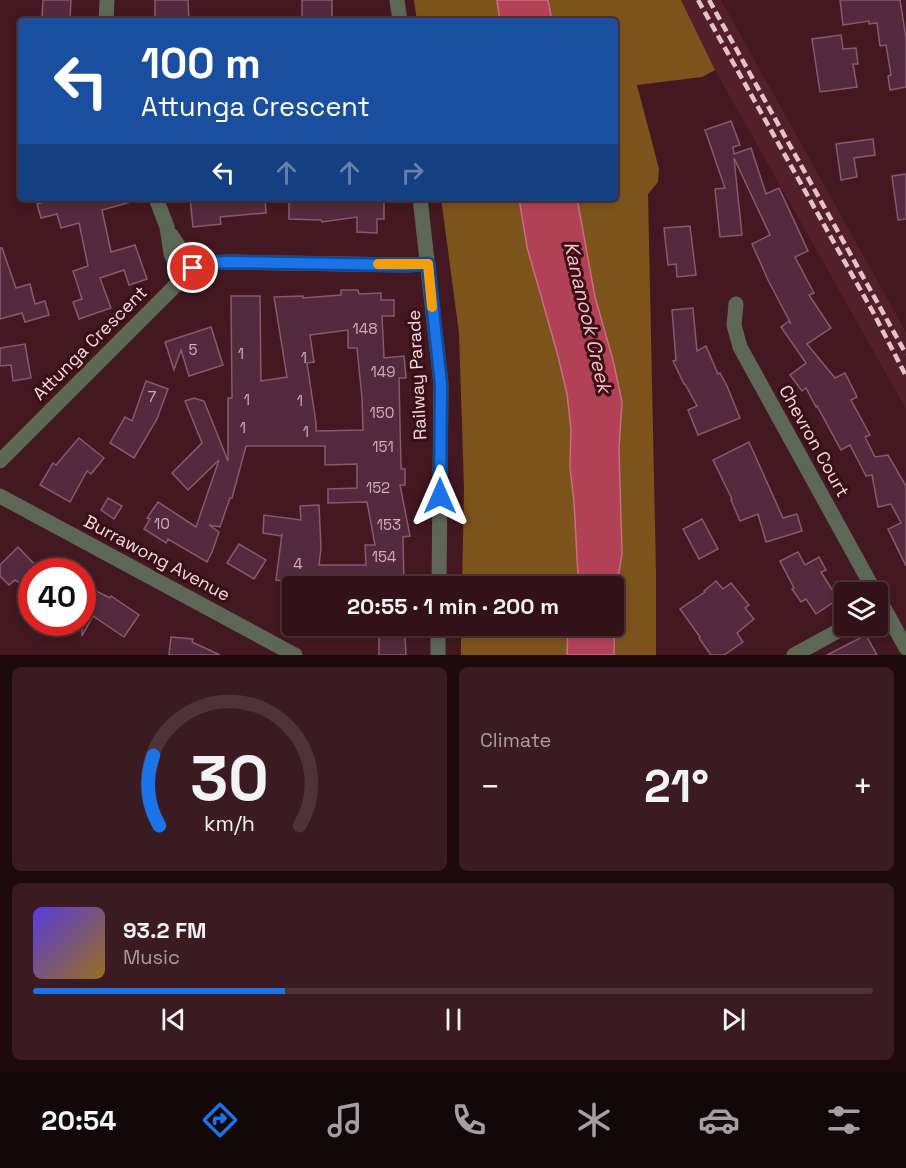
<!DOCTYPE html>
<html lang="en">
<head>
<meta charset="utf-8">
<style>
  :root { --surface:#321218; --page:#3a1b21; --text:#f1f3f6; --muted:#a89ea2; --line:#4d3237; --accent:#1a73e8 }
  body { margin:0; font-family:"Space Grotesk",sans-serif; background:var(--page); color:var(--text); height:100vh; display:flex; flex-direction:column; font-size:22px; white-space:nowrap }
  * { box-sizing:border-box; margin:0 }
  p { font-size:20px; color:var(--muted) }
  .icon { flex:none; width:33px; height:33px; fill:none; stroke:currentColor; stroke-width:2; stroke-linecap:round; stroke-linejoin:round }
  .map { position:relative; height:655px; overflow:hidden }
  .side { display:flex; flex-direction:column; gap:12px; padding:12px; background:#1c0a0d; flex:1 }
  .side>* { flex:none }
  .top-card { position:absolute; left:18px; top:18px; width:600px; height:183px; border-radius:6px; box-shadow:0 3px 9px #0003,0 0 0 2px var(--line); background:#1a4fa0; color:#fff; overflow:hidden }
  .controls { position:absolute; left:834px; top:582px; display:grid; gap:12px }
  .controls a { display:grid; place-items:center; width:54px; height:54px; border-radius:6px; background:var(--surface); box-shadow:0 3px 9px #0003,0 0 0 2px var(--line); font-size:30px }
  .speed { position:absolute; left:18px; top:558px; display:flex; gap:12px; font-size:30px; font-weight:700; text-align:center }
  .speed>* { display:grid; place-content:center; width:78px; height:78px; border-radius:50%; background:var(--surface); box-shadow:0 3px 9px #0003,0 0 0 2px var(--line); line-height:1 }
  .speed .limit { border:9px solid #d22; background:#fff; color:#111 }
  .pin { position:absolute; display:grid; place-items:center; width:51px; height:51px; color:#fff; margin:-26px; border:3px solid #fff; border-radius:50%; box-shadow:0 2px 6px #0007 }
  .me { position:absolute; width:66px; margin:-33px; rotate:0deg; stroke-linejoin:round; filter:drop-shadow(0 0 4px #0008) }
  .turn { display:flex; align-items:center; gap:21px; height:126px; padding:0 24px; font-size:27px }
  .turn .icon { width:78px; height:78px; stroke-width:2.5 }
  .turn b { display:block; font-size:42px; line-height:51px }
  .lanes { display:flex; align-items:center; height:57px; padding:0 24px; background:#0003; justify-content:center; gap:30px; direction:ltr }
  .lanes .off { opacity:.35 }
  .big { font-size:45px; font-weight:700; line-height:1.1 }
  .side .card { flex:1; display:flex; flex-direction:column; justify-content:center; gap:9px; min-width:0; padding:0 21px; border-radius:9px; background:var(--page) }
  .side .dial { align-items:center; gap:0 }
  .dial svg { height:156px; overflow:visible; fill:none; stroke:var(--line); stroke-width:7; stroke-linecap:round; text-anchor:middle }
  .dial text { fill:var(--text); stroke:none }
  .song { display:flex; align-items:center; gap:18px }
  .cover { width:72px; height:72px; border-radius:9px; background:linear-gradient(135deg,hsl(250 70% 55%),hsl(40 70% 35%)) }
  .played { height:6px; border-radius:3px; background:linear-gradient(90deg,var(--accent) 30%,var(--line) 30%) }
  .keys { display:flex; justify-content:space-around; direction:ltr }
  .heat { display:flex; justify-content:space-between; align-items:center; font-size:33px; direction:ltr }
  .side .tiles { flex:1; display:grid; gap:12px; grid-template-columns:1fr 1fr }
  .card:last-child { grid-column:span 2 }
  .trip { position:absolute; left:282px; top:576px; width:342px; height:60px; border-radius:6px; background:var(--surface); box-shadow:0 3px 9px #0003,0 0 0 2px var(--line); font-weight:700; line-height:60px; text-align:center }
  .tab-bar { display:flex; height:96px; justify-content:space-around; align-items:center; background:#14070a; color:var(--muted) }
  .tab-bar .icon { width:42px; height:42px }
  .tab-bar .selected { color:var(--accent) }
  .tab-bar b { font-size:27px; color:var(--text) }
  .map>svg:first-child { display:block }
</style>
</head>
<body>
<div class="map">
<svg width="906" height="655" viewBox="0 0 906 655">
  <rect width="100%" height="100%" fill="#431820"/>
  <polygon fill="#522029" points="681,0 721,0 906,332 906,409 715,70"/>
  <g fill="#7c531b">
    <polygon points="414,0 497,0 500,21 417,21"/>
    <polygon points="548,0 681,0 715,70 702,77 637,85 659,169 658,182 648,194 656,572 656,655 614,655 615,595 622,554 619,448 622,402 613,360 595,297 577,198 615,198 615,21 552,21"/>
    <polygon points="441,198 519,198 537,285 558,356 567,394 571,429 570,467 574,502 578,575 575,586 462,586 464,488 459,333"/>
    <polygon points="461,626 568,626 567,655 461,655"/>
  </g>
  <g fill="#b24158" stroke="#c76f80" stroke-width="1.5">
    <polygon points="497,0 548,0 552,21 500,21"/>
    <polygon points="519,198 577,198 595,297 613,360 622,402 619,448 622,554 615,595 614,655 567,655 568,626 614,626 614,586 575,586 578,575 574,502 570,467 571,429 567,394 558,356 527,247"/>
  </g>
  <g fill="#532a3d" stroke="#87596e" stroke-width="1.5" fill-rule="evenodd">
    <polygon points="43,0 71,0 70,18 42,17"/>
    <polygon points="155,0 188,0 189,21 155,21"/>
    <polygon points="302,0 332,0 332,19 302,18"/>
    <polygon points="840,0 900,0 906,38 906,87 890,90 888,76 891,75 886,45 880,46 877,23 869,24 869,21 843,25"/>
    <polygon points="841,35 843,49 856,48 858,64 853,64 857,87 820,92 812,39"/>
    <polygon points="731,121 740,145 733,147 734,154 751,148 766,194 779,188 808,251 795,257 814,293 809,295 831,328 807,344 835,378 845,373 857,397 851,400 870,435 865,437 875,457 888,455 906,486 906,566 888,529 901,523 891,504 878,507 872,475 866,476 850,445 841,450 817,406 816,407 806,388 802,391 790,375 806,363 781,327 789,321 791,324 768,280 752,244 770,235 734,158 742,235 720,237 715,189 725,188 705,130"/>
    <polygon points="873,139 875,155 854,158 857,177 841,180 836,144"/>
    <polygon points="906,174 906,219 898,220 892,176"/>
    <polygon points="58,198 130,198 131,202 102,210 111,252 135,245 147,279 129,285 124,270 100,278 111,308 79,319 73,302 82,299 73,271 88,266 79,223 61,228 57,214 41,218 37,204"/>
    <polygon points="190,198 265,198 266,213 220,217 221,224 193,227"/>
    <polygon points="289,198 384,198 384,219 377,219 377,233 357,232 357,217 322,222 321,220 289,219"/>
    <polygon points="690,226 696,275 677,277 676,264 668,265 664,228"/>
    <polygon points="0,248 2,248 16,288 30,284 35,304 45,301 49,315 25,322 22,313 0,319"/>
    <path d="M341,290H358L359,294L381,293V300H394V316H382L384,358L404,356L406,378H399L401,469H405V485H400L410,536L403,537L404,586H328L276,580L282,534L281,536L263,533L264,515L301,520L300,506L319,505L321,548L319,565H366L365,545H375L367,502L328,503V489L357,488V464L325,465V446H246L232,498H230L220,527L209,525L219,532L212,552L207,562L168,539L166,543L144,529L150,519L147,518L158,502L196,527L219,460L188,490L172,473L202,443L185,401L194,398L204,401L228,461V398H232L231,296H260L261,381L287,377L274,297L303,296V298L341,295ZM348,330V348H357L362,398L363,430L316,431V423L307,363L314,362L310,335Z"/>
    <polygon points="693,308 697,351 706,346 718,374 720,373 727,386 740,418 698,435 688,410 697,406 685,384 684,384 673,361 676,360 672,310"/>
    <polygon points="211,327 223,365 189,376 181,350 174,370 165,342"/>
    <polygon points="25,344 31,378 13,381 11,365 0,366 0,348"/>
    <polygon points="146,381 168,389 157,419 134,458 110,443 125,417 132,421"/>
    <polygon points="79,438 104,458 91,474 87,471 70,502 40,485 53,463 56,465"/>
    <polygon points="749,442 783,518 797,514 802,531 766,542 758,514 740,521 731,500 732,499 713,460"/>
    <polygon points="108,498 122,506 114,519 101,510"/>
    <polygon points="702,519 718,549 699,559 683,529"/>
    <polygon points="239,544 266,560 254,579 227,563"/>
    <polygon points="18,547 42,572 32,572 32,591 15,580 9,585 0,576 0,565"/>
    <polygon points="798,552 805,565 819,557 826,570 821,572 838,599 816,614 806,599 801,602 792,589 794,588 780,561"/>
    <polygon points="716,581 723,589 731,583 749,605 745,608 754,619 737,633 743,642 724,655 711,655 699,638 700,637 680,609 705,592 704,591"/>
    <polygon points="82,584 110,598 111,596 139,615 124,637 93,616 82,636"/>
    <polygon points="379,626 398,626 399,637 405,637 406,655 379,655"/>
    <polygon points="866,635 877,655 827,655"/>
    <polygon points="171,637 193,639 192,642 220,655 169,655"/>
  </g>
  <g fill="none" stroke-linecap="round" stroke-linejoin="round">
    <g stroke="#5d6755" stroke-width="15">
      <polyline points="106,21 107,0"/>
      <polyline points="156,198 167,227 171,254 182,277"/>
      <polyline points="171,235 193,268"/>
      <polyline points="736,304 734,325 740,347 875,592"/>
      <polyline points="0,461 196,265 206,263 228,262 404,265 428,264"/>
      <polyline points="0,496 295,655"/>
      <polyline points="878,597 906,648"/>
      <polyline points="794,655 847,626"/>
    </g>
    <g stroke="#5d6755" stroke-width="15">
      <polyline points="397,0 400,21"/>
      <polyline points="420,198 441,384 439,586"/>
      <polyline points="438,655 438,626"/>
    </g>
    <g stroke="#e3c3c7" stroke-width="4.5" stroke-dasharray="9 4.5" stroke-linecap="butt">
      <polyline points="698,0 874,314 906,376"/>
      <polyline points="709,0 906,354"/>
    </g>
  </g>
  <g fill="none" stroke-linecap="round" stroke-linejoin="round">
    <g stroke="#114b97" stroke-width="15">
      <path id="route" d="M193,268C202,261 217,263 228,262L404,265L428,264L441,384L440,496"/>
    </g>
    <use href="#route" stroke="#1a73e8" stroke-width="10"/>
    <polyline stroke="#f59e0b" stroke-width="10" points="378,264 428,264 432,307"/>
  </g>
  <g text-anchor="middle" stroke-width="6" stroke-linejoin="round" paint-order="stroke">
    <g font-size="15" fill="#cfaeb5">
      <text x="365" y="334">148</text>
      <text x="193" y="355">5</text>
      <text x="241" y="359">1</text>
      <text x="304" y="363">1</text>
      <text x="383" y="377">149</text>
      <text x="152" y="402">7</text>
      <text x="247" y="405">1</text>
      <text x="300" y="406">1</text>
      <text x="382" y="418">150</text>
      <text x="243" y="433">1</text>
      <text x="306" y="437">1</text>
      <text x="383" y="452">151</text>
      <text x="378" y="493">152</text>
      <text x="162" y="529">10</text>
      <text x="389" y="530">153</text>
      <text x="384" y="562">154</text>
      <text x="298" y="569">4</text>
    </g>
    <g font-size="18" fill="#f8dadd" stroke="#380e17">
      <text transform="translate(90 343) rotate(-45)" y="6">Attunga Crescent</text>
      <text transform="translate(417 375) rotate(-93)" y="6">Railway Parade</text>
      <text transform="translate(814 441) rotate(61)" y="6">Chevron Court</text>
      <text transform="translate(157 558) rotate(28)" y="6">Burrawong Avenue</text>
    </g>
    <g font-size="20" font-style="italic" fill="#fcbec5" stroke="#380e17">
      <text transform="translate(588 317) rotate(77)" y="7">Kananook Creek</text>
    </g>
  </g>
</svg>
<div class="controls">
<a><svg class="icon" aria-label="layers" viewBox="0 0 24 24"><path d="M12 4l9 5-9 5-9-5zM3 14l9 5 9-5"/></svg></a>
</div>
<div class="speed"><div class="limit">40</div></div>
<div class="pin" style="left:193px;top:268px;background:#d93025"><svg class="icon" aria-label="arrive" viewBox="0 0 24 24"><path d="M6 21V4h12l-3 4 3 4H6"/></svg></div>
<svg class="me" style="left:440px;top:496px" viewBox="-20 -20 40 40"><path d="M0-17L14 15 0 8-14 15z" fill="#1a73e8" stroke="#fff" stroke-width="4"/></svg>
<div class="trip">20:55 · 1 min · 200 m</div>
<div class="top-card">
<div class="turn"><svg class="icon" aria-label="left" viewBox="0 0 24 24"><path d="M17 20v-9H6M10 6l-5 5 5 5"/></svg><div><b>100 m</b>Attunga Crescent</div></div>
<div class="lanes"><svg class="icon" aria-label="left" viewBox="0 0 24 24"><path d="M17 20v-9H6M10 6l-5 5 5 5"/></svg><svg class="icon off" aria-label="ahead" viewBox="0 0 24 24"><path d="M12 20V5M6 11l6-6 6 6"/></svg><svg class="icon off" aria-label="ahead" viewBox="0 0 24 24"><path d="M12 20V5M6 11l6-6 6 6"/></svg><svg class="icon off" aria-label="right" viewBox="0 0 24 24"><path d="M7 20v-9h11M14 6l5 5-5 5"/></svg></div>
</div>
</div>
<section class="side">
<div class="tiles">
<div class="card dial"><svg viewBox="0 0 100 80">
<path d="M14 69A42 42 0 1 1 86 69"/>
<path d="M14 69A42 42 0 0 1 11 33" stroke="#1a73e8"/>
<text x="50" y="56" font-size="32" font-weight="700">30</text>
<text x="50" y="72" font-size="11">km/h</text>
</svg></div>
<div class="card"><p>Climate</p>
<div class="heat"><a>−</a><b class="big">21°</b><a>+</a></div>
</div>
<div class="card">
<div class="song"><i class="cover"></i><div><b>93.2 FM</b><p>Music</p></div></div>
<div class="played"></div>
<div class="keys"><svg class="icon" aria-label="previous" viewBox="0 0 24 24"><path d="M18 5L8 12l10 7zM5 5v14"/></svg><svg class="icon" aria-label="pause" viewBox="0 0 24 24"><path d="M8 5v14M16 5v14"/></svg><svg class="icon" aria-label="next" viewBox="0 0 24 24"><path d="M6 5l10 7-10 7zM19 5v14"/></svg></div>
</div>
</div>
</section>
<nav class="tab-bar">
<b>20:54</b>
<svg class="icon selected" aria-label="directions" viewBox="0 0 24 24"><path d="M12 3l9 9-9 9-9-9zM9 14v-3h6M13 9l2 2-2 2"/></svg>
<svg class="icon" aria-label="music" viewBox="0 0 24 24"><path d="M9 18V5l10-2v13"/><circle cx="6" cy="18" r="3"/><circle cx="16" cy="16" r="3"/></svg>
<svg class="icon" aria-label="phone" viewBox="0 0 24 24"><path d="M5 4h4l2 5-3 2q2 4 5 5l2-3 5 2v4C11 20 4 13 5 4z"/></svg>
<svg class="icon" aria-label="climate" viewBox="0 0 24 24"><path d="M12 3v18M4 7l16 10M4 17L20 7"/></svg>
<svg class="icon" aria-label="car" viewBox="0 0 24 24"><path d="M5 17H2v-5l4-1 3-4h7l3 4 3 1v5h-3M9 17h6M6 11h13"/><circle cx="7" cy="17" r="2"/><circle cx="17" cy="17" r="2"/></svg>
<svg class="icon" aria-label="filters" viewBox="0 0 24 24"><path d="M4 7h16M4 17h16"/><circle cx="9" cy="7" r="2"/><circle cx="15" cy="17" r="2"/></svg>
</nav>
</body>
</html>
